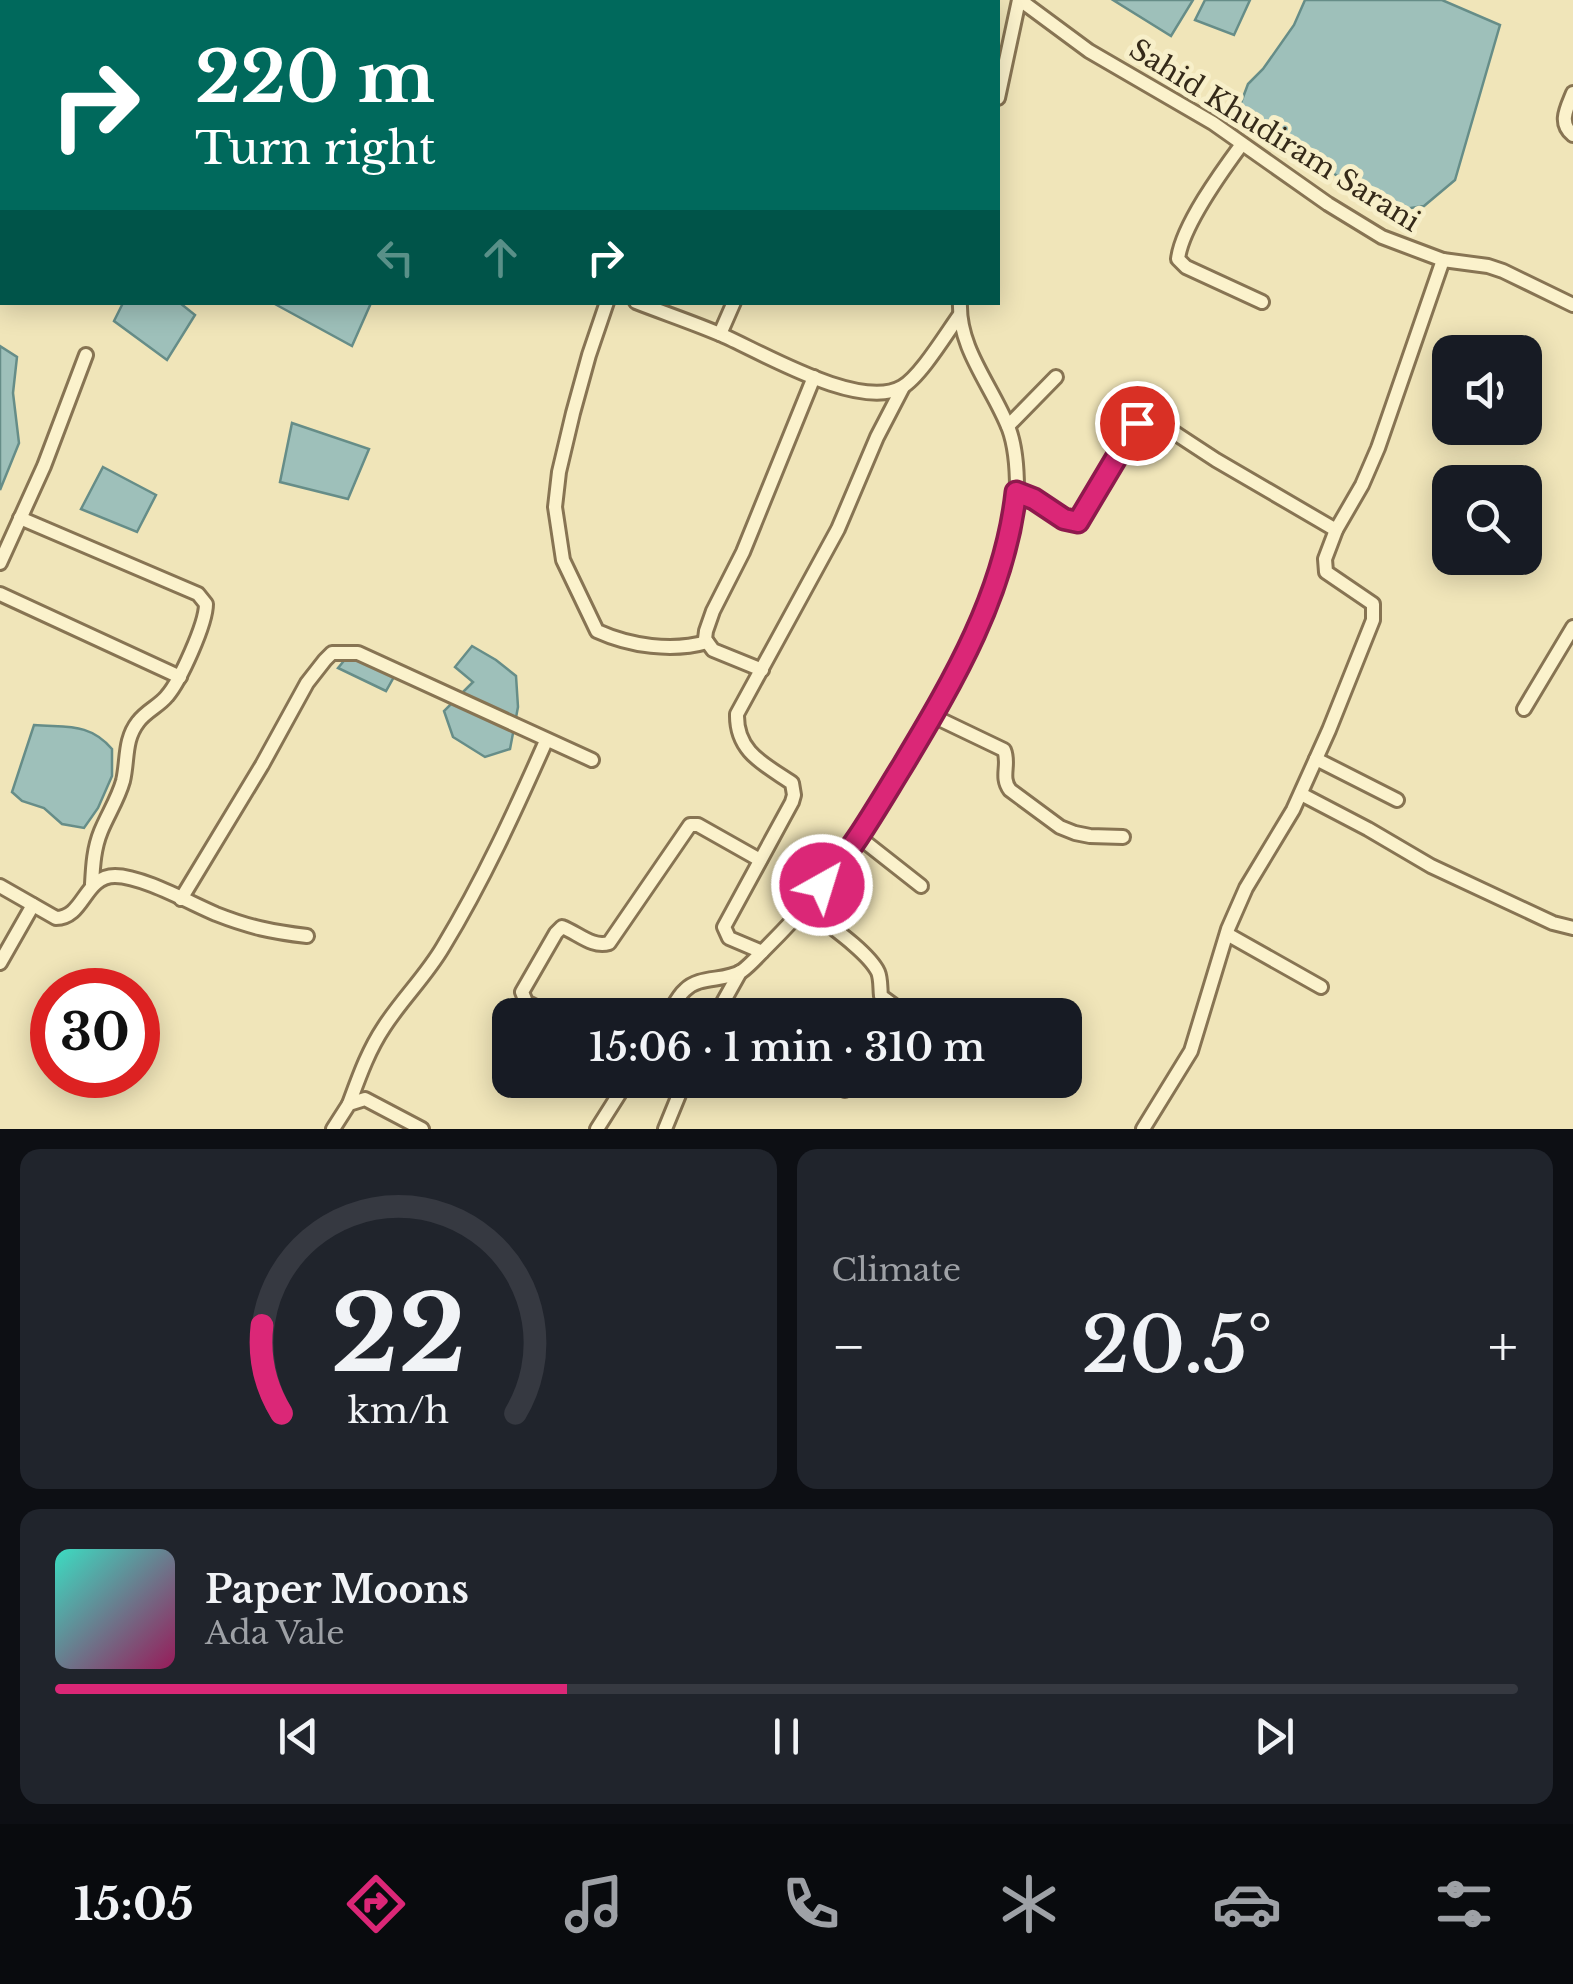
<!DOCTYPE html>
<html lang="en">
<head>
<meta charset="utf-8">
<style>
  :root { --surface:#171b24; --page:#20242c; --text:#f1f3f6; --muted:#9ea1a6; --line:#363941; --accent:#db2777 }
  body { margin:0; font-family:"Libre Baskerville",serif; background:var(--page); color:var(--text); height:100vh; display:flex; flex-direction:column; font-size:38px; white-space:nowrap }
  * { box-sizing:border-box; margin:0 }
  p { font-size:32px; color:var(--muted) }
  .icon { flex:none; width:55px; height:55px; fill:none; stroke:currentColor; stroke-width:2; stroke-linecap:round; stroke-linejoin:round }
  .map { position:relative; height:1129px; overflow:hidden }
  .panel { display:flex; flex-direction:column; gap:20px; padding:20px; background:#0d0f14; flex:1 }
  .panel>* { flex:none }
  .top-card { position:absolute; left:0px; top:0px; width:1000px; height:305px; box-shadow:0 5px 25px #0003; background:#00695c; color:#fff; overflow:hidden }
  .controls { position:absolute; left:1432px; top:335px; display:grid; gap:20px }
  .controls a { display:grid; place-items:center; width:110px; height:110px; border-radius:20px; background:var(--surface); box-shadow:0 5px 25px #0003; font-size:50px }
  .speed { position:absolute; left:30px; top:968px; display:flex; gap:20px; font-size:50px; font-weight:700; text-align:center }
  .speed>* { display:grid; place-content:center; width:130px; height:130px; border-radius:50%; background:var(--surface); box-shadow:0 5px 25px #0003; line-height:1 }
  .speed .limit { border:15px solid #d22; background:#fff; color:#111 }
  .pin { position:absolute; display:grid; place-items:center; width:85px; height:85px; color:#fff; margin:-42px; border:5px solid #fff; border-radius:50%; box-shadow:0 2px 10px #0007 }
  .me { position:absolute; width:110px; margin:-55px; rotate:39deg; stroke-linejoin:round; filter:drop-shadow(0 0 8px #0008) }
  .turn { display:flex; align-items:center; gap:35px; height:210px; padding:0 30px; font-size:45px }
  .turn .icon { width:130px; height:130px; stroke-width:2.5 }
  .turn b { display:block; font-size:70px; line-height:85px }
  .lanes { display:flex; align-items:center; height:95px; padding:0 30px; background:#0003; justify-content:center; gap:50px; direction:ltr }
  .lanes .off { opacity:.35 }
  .big { font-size:75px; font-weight:600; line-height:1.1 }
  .panel .tile { flex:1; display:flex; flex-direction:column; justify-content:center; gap:15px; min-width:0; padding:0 35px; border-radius:20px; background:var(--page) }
  .panel .dial { align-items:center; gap:0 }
  .dial svg { height:260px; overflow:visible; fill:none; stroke:var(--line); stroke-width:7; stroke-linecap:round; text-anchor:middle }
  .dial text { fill:var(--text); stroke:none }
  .song { display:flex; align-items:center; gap:30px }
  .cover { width:120px; height:120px; border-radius:15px; background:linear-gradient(135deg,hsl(170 70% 55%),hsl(330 70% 35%)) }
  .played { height:10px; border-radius:5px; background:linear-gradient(90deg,var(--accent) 35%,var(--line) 35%) }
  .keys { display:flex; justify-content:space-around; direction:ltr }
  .heat { display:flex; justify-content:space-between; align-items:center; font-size:55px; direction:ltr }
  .panel .tiles { flex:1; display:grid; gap:20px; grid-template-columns:1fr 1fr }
  .tile:last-child { grid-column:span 2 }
  .trip { position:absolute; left:492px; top:998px; width:590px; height:100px; border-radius:20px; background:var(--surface); box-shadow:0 5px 25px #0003; font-weight:600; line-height:100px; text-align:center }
  .tabs { display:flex; height:160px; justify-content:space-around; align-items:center; background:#090b0e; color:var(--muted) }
  .tabs .icon { width:70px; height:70px }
  .tabs .selected { color:var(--accent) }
  .tabs b { font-size:45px; color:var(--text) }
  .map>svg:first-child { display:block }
</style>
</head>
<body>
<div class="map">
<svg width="1573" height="1129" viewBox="0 0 1573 1129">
  <rect width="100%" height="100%" fill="#f0e5b9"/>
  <g fill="#9ec0ba" stroke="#668d88" stroke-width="2.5">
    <polygon points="1113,0 1193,0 1171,36"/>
    <polygon points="1205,0 1250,0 1234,35 1195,20"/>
    <polygon points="1305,0 1442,0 1500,25 1455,180 1424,206 1391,211 1307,156 1256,132 1236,116 1248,84 1263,69 1294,25"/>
    <polygon points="123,303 180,303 195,315 167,360 114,321"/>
    <polygon points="273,303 371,303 352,346"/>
    <polygon points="0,346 17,357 13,393 19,443 0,490"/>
    <polygon points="292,423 369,449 348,499 280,482"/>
    <polygon points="103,467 156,495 137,532 81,509"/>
    <polygon points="472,646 496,660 516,676 518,707 510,749 485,757 453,737 444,711 473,682 455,667"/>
    <polygon points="352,651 395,675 386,691 338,668"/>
    <path d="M34,725C66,728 89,722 112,749V776L98,808L84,828L62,824L44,808L22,801L12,792Z"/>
  </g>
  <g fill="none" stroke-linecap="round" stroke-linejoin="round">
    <g stroke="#877453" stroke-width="18">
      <g id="street">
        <polyline points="1020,0 1089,51 1213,123 1328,204 1382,237 1443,260 1488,266 1503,271 1573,305"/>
        <polyline points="143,2 144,0"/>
        <polyline points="379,2 380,0"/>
        <polyline points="862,2 862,0"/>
        <path d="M1573,93C1567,108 1558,123 1573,135"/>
        <polyline points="998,98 1019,0"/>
        <path d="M1242,144C1222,171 1182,226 1178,259L1186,267L1262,302"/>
        <polyline points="0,177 2,173"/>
        <path d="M607,302L589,355L573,413L559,472L555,507L563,560L597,631C630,646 672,652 707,642"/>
        <path d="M636,302C664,313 694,323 722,335C763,353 860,411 902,387C920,377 946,334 959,316"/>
        <polyline points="720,334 734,302"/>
        <polyline points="1008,426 1056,377"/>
        <polyline points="1017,493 1034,499 1064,519 1077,522 1082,517 1137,423 1148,418 1155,420 1216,460 1336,530"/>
        <path d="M20,518L198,594L206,604C206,624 180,681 167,696C159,706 146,711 138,722C124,740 128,760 123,781C118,799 108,814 101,831C94,848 93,865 92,884"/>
        <polyline points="0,563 44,466 86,355"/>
        <polyline points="0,594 180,677"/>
        <polyline points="762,670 713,650 705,639 706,631 713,611 743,552 814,377"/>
        <polyline points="1524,709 1573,627"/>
        <path d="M933,716L1004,750C1010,764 1000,777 1010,790L1060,827L1075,833L1090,836L1123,837"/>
        <polyline points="1316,759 1397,800"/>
        <polyline points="1301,794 1368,829 1431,866 1553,923 1573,928"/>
        <polyline points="860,838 921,886"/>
        <path d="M0,886L56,918C84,918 84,876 115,876C142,876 190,903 216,914C249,927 272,932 307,936"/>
        <polyline points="181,899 262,765 307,683 325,660 332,653 358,653 592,760"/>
        <path d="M804,906C823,921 868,951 878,972C881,979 880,988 881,996L907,1015"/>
        <polyline points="1227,934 1321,987"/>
        <path d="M762,952L729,938L724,927L792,802L794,795L792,783C764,764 736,752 737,714L838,529L877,437L903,387"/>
        <polyline points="0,963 33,905"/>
        <path d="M552,1015L526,1002L522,992L556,933L562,927C578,933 592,948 609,943L690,825H698L760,860"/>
        <path d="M668,1015C673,1007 678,996 685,990C700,975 724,982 742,971C750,965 757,957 764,950C799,915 835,875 863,834C879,808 893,781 909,755C956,679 1013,580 1017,489C1017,469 1016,448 1009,429C993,387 958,349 960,302"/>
        <polyline points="716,1015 740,972"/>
        <polyline points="826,1080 845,1090"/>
        <path d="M349,1104C359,1077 368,1051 384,1027C402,999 426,976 443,947C483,881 515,811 546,741"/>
        <polyline points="333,1129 349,1104 365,1099 422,1129"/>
        <polyline points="597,1129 628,1080"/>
        <polyline points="665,1129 685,1080"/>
        <polyline points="1143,1129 1191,1051 1228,929 1246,888 1293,810 1329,730 1373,620 1373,604 1326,572 1325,559 1336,530 1362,485 1378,448 1443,260"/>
      </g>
    </g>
    <use href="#street" stroke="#fbf2cc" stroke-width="12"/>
  </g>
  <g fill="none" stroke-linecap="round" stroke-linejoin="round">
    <g stroke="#8e194d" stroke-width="25">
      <path id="route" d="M822,885C854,848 877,807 903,765C954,680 1005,593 1016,492L1034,499L1064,519L1078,522L1137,423"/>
    </g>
    <use href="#route" stroke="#db2777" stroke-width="18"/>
  </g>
  <g text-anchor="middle" stroke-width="10" stroke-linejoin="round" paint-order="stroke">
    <g font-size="28" fill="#352a19" stroke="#f7efc9">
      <text transform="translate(1275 135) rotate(32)" y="10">Sahid Khudiram Sarani</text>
    </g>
  </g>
</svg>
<div class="controls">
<a><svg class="icon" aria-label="sound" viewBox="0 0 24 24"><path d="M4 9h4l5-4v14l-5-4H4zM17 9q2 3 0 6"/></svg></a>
<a><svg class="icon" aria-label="search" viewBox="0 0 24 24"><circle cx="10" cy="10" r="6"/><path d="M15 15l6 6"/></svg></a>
</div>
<div class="speed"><div class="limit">30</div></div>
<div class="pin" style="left:1137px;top:423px;background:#d93025"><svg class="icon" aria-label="arrive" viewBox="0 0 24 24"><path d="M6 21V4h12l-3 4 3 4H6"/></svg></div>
<svg class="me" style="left:822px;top:885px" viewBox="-20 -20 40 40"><circle r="17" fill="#db2777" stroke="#fff" stroke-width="3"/><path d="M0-11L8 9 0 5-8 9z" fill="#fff"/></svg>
<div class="trip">15:06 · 1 min · 310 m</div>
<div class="top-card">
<div class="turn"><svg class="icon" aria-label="right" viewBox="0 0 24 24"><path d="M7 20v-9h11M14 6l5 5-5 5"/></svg><div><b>220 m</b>Turn right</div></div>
<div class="lanes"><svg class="icon off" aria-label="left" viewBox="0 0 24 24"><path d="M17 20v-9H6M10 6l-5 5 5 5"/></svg><svg class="icon off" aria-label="ahead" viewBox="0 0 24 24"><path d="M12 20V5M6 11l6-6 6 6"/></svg><svg class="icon" aria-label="right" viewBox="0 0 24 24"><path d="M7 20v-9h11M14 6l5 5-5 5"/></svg></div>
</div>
</div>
<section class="panel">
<div class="tiles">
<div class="tile dial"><svg viewBox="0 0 100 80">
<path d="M14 69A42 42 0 1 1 86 69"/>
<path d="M14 69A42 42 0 0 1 8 42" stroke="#db2777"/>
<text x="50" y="56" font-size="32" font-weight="700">22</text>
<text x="50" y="72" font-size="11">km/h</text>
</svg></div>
<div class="tile"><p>Climate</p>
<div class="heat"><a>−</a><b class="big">20.5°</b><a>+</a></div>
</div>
<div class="tile">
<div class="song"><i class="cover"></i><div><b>Paper Moons</b><p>Ada Vale</p></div></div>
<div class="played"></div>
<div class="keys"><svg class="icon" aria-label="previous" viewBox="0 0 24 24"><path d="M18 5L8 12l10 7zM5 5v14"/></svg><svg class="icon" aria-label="pause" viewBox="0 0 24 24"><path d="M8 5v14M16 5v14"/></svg><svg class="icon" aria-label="next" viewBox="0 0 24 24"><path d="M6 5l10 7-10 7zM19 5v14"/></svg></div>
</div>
</div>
</section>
<nav class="tabs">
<b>15:05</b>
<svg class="icon selected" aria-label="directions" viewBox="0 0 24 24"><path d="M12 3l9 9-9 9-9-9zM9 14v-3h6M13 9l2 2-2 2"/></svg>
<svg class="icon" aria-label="music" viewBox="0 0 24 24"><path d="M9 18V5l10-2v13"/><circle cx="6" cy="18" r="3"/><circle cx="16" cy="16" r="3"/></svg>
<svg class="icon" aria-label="phone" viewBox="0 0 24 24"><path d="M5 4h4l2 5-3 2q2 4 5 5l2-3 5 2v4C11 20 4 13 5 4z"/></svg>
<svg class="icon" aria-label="climate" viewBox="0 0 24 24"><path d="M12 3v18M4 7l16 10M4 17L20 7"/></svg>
<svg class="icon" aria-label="car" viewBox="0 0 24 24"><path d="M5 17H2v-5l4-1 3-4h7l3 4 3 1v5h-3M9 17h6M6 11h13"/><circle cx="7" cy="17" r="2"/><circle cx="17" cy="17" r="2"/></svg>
<svg class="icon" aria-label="filters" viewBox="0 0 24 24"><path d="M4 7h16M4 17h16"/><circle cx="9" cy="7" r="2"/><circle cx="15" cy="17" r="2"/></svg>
</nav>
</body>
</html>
